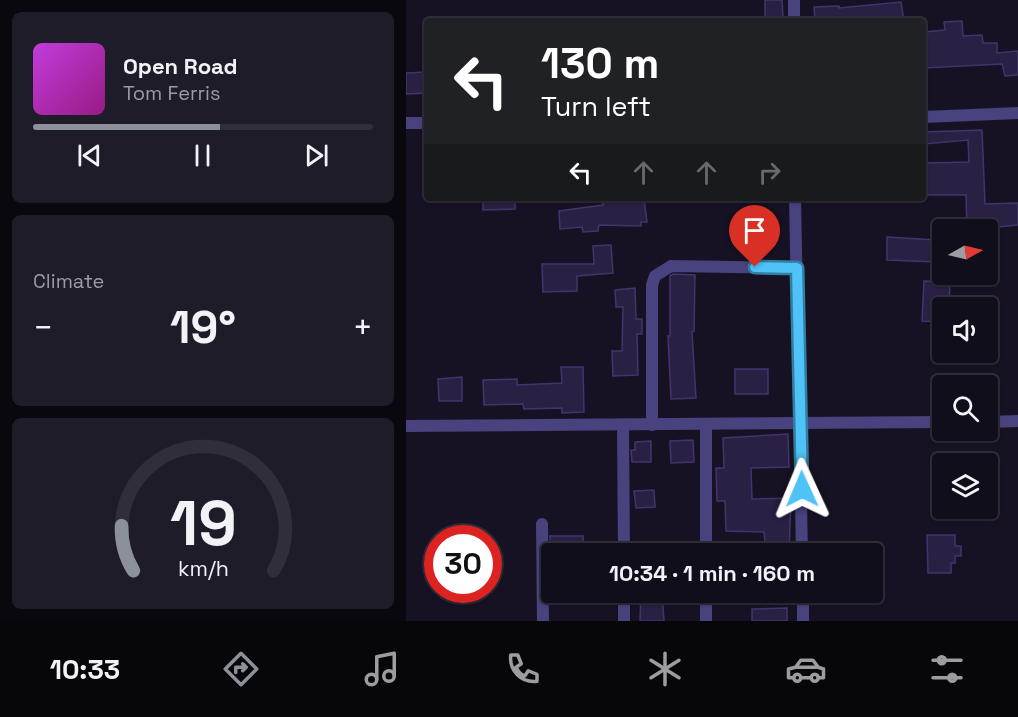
<!DOCTYPE html>
<html lang="en">
<head>
<meta charset="utf-8">
<style>
  :root { --surface:#100e1b; --page:#1e1c28; --text:#f1f3f6; --muted:#9c9ca3; --line:#302e3a; --accent:#8c9099 }
  body { margin:0; font-family:"Space Grotesk",sans-serif; background:var(--page); color:var(--text); height:100vh; display:flex; flex-direction:column; font-size:22px; white-space:nowrap }
  * { box-sizing:border-box; margin:0 }
  p { font-size:20px; color:var(--muted) }
  .icon { flex:none; width:33px; height:33px; fill:none; stroke:currentColor; stroke-width:2; stroke-linecap:round; stroke-linejoin:round }
  .map { position:relative; flex:1; overflow:hidden }
  .side { display:flex; flex-direction:column; gap:12px; padding:12px; background:#09080f; width:406px }
  .side>* { flex:none }
  .banner { position:absolute; left:18px; top:18px; width:502px; height:183px; border-radius:6px; box-shadow:0 2px 4px #0004,0 0 0 2px var(--line); background:#202124; color:#fff; overflow:hidden }
  .needle { width:39px; rotate:82deg }
  .controls { position:absolute; left:526px; top:219px; display:grid; gap:12px }
  .controls a { display:grid; place-items:center; width:66px; height:66px; border-radius:6px; background:var(--surface); box-shadow:0 2px 4px #0004,0 0 0 2px var(--line); font-size:30px }
  .speed { position:absolute; left:18px; top:525px; display:flex; gap:12px; font-size:30px; font-weight:700; text-align:center }
  .speed>* { display:grid; place-content:center; width:78px; height:78px; border-radius:50%; background:var(--surface); box-shadow:0 2px 4px #0004,0 0 0 2px var(--line); line-height:1 }
  .speed .limit { border:9px solid #d22; background:#fff; color:#111 }
  .pin { position:absolute; display:grid; place-items:center; width:51px; height:51px; color:#fff; margin:-62px -26px; border-radius:50% 50% 50% 0; rotate:-45deg; box-shadow:0 0 6px #0007 }
  .pin .icon { rotate:45deg }
  .me { position:absolute; width:66px; margin:-33px; rotate:359deg; stroke-linejoin:round; filter:drop-shadow(0 0 4px #0008) }
  .turn { display:flex; align-items:center; gap:21px; height:126px; padding:0 18px; font-size:27px }
  .turn .icon { width:78px; height:78px; stroke-width:2.5 }
  .turn b { display:block; font-size:42px; line-height:51px }
  .lanes { display:flex; align-items:center; height:57px; padding:0 18px; background:#0003; justify-content:center; gap:30px; direction:ltr }
  .lanes .off { opacity:.35 }
  .big { font-size:45px; font-weight:600; line-height:1.1 }
  .side .card { flex:1; display:flex; flex-direction:column; justify-content:center; gap:9px; min-width:0; padding:0 21px; border-radius:9px; background:var(--page) }
  .side .dial { align-items:center; gap:0 }
  .dial svg { height:156px; overflow:visible; fill:none; stroke:var(--line); stroke-width:7; stroke-linecap:round; text-anchor:middle }
  .dial text { fill:var(--text); stroke:none }
  .song { display:flex; align-items:center; gap:18px }
  .cover { width:72px; height:72px; border-radius:9px; background:linear-gradient(135deg,hsl(290 70% 55%),hsl(310 70% 35%)) }
  .played { height:6px; border-radius:3px; background:linear-gradient(90deg,var(--accent) 55%,var(--line) 55%) }
  .keys { display:flex; justify-content:space-around; direction:ltr }
  .heat { display:flex; justify-content:space-between; align-items:center; font-size:33px; direction:ltr }
  .trip { position:absolute; left:135px; top:543px; width:342px; height:60px; border-radius:6px; background:var(--surface); box-shadow:0 2px 4px #0004,0 0 0 2px var(--line); font-weight:600; line-height:60px; text-align:center }
  .menu { display:flex; height:96px; justify-content:space-around; align-items:center; background:#06060b; color:var(--muted) }
  .menu .icon { width:42px; height:42px }
  .menu .selected { color:var(--accent) }
  .menu b { font-size:27px; color:var(--text) }
  main { display:flex; flex:1; min-height:0 }
  .map>svg:first-child { display:block }
</style>
</head>
<body>
<main>
<section class="side">
<div class="card">
<div class="song"><i class="cover"></i><div><b>Open Road</b><p>Tom Ferris</p></div></div>
<div class="played"></div>
<div class="keys"><svg class="icon" aria-label="previous" viewBox="0 0 24 24"><path d="M18 5L8 12l10 7zM5 5v14"/></svg><svg class="icon" aria-label="pause" viewBox="0 0 24 24"><path d="M8 5v14M16 5v14"/></svg><svg class="icon" aria-label="next" viewBox="0 0 24 24"><path d="M6 5l10 7-10 7zM19 5v14"/></svg></div>
</div>
<div class="card"><p>Climate</p>
<div class="heat"><a>−</a><b class="big">19°</b><a>+</a></div>
</div>
<div class="card dial"><svg viewBox="0 0 100 80">
<path d="M14 69A42 42 0 1 1 86 69"/>
<path d="M14 69A42 42 0 0 1 8 46" stroke="#8c9099"/>
<text x="50" y="56" font-size="32" font-weight="700">19</text>
<text x="50" y="72" font-size="11">km/h</text>
</svg></div>
</section>
<div class="map">
<svg width="612" height="621" viewBox="0 0 612 621">
  <rect width="100%" height="100%" fill="#161224"/>
  <g fill="#292043" stroke="#43346d" stroke-width="1.5">
    <polygon points="359,0 376,0 377,17 359,19"/>
    <polygon points="495,2 498,21 409,21 408,7 433,6 433,8"/>
    <polygon points="556,21 557,36 576,35 577,43 591,43 591,53 612,51 612,75 599,76 596,64 518,68 518,32 539,30 538,22"/>
    <polygon points="21,72 21,93 0,94 0,73"/>
    <polygon points="576,130 579,204 612,203 612,225 561,230 560,195 518,195 518,163 563,162 562,140 518,144 518,132"/>
    <polygon points="77,198 109,198 109,209 77,210"/>
    <polygon points="197,198 238,198 241,222 235,222 235,226 193,225 192,231 177,232 176,227 154,229 153,211 197,205"/>
    <polygon points="481,237 529,240 530,262 481,260"/>
    <polygon points="205,245 207,273 171,276 171,291 137,292 136,264 188,264 187,246"/>
    <polygon points="267,274 289,275 288,331 286,332 290,398 265,399 262,336 264,336 264,276"/>
    <polygon points="518,281 544,282 543,308 537,308 537,322 516,321"/>
    <polygon points="229,288 230,319 236,319 236,334 231,334 232,375 207,376 206,351 216,351 217,307 210,307 209,290"/>
    <polygon points="155,367 177,367 178,412 156,413 156,408 118,409 117,404 78,405 77,380 111,379 111,385 156,383"/>
    <rect x="329" y="369" width="33" height="25"/>
    <polygon points="56,377 56,401 33,401 32,379"/>
    <polygon points="382,434 383,467 345,468 346,499 385,498 383,554 360,554 358,532 320,531 319,501 311,501 310,468 318,468 317,438"/>
    <polygon points="287,440 288,462 265,463 264,441"/>
    <polygon points="245,441 245,462 226,462 225,450 229,450 229,442"/>
    <polygon points="248,490 249,507 230,508 228,491"/>
    <polygon points="521,535 549,535 549,546 555,546 555,556 549,556 549,563 545,563 545,573 522,573"/>
    <polygon points="144,536 177,536 177,554 145,554"/>
    <polygon points="235,592 256,592 258,621 234,621"/>
    <polygon points="381,608 381,621 346,621 346,609"/>
  </g>
  <g fill="none" stroke-linecap="round" stroke-linejoin="round">
    <g stroke="#48427e" stroke-width="12">
      <polyline points="388,21 388,0"/>
      <polyline points="518,117 612,113"/>
      <polyline points="0,123 21,123"/>
      <polyline points="389,198 396,554"/>
      <polyline points="582,422 612,421"/>
      <polyline points="246,425 246,285 249,276 265,266 391,268"/>
      <polyline points="0,426 537,422"/>
      <polyline points="217,426 218,554"/>
      <polyline points="136,524 137,621"/>
      <polyline points="300,554 300,425"/>
      <polyline points="218,592 218,621"/>
      <polyline points="397,592 397,621"/>
      <polyline points="300,621 300,592"/>
    </g>
  </g>
  <g fill="none" stroke-linecap="round" stroke-linejoin="round">
    <g stroke="#337fa1" stroke-width="15">
      <polyline id="route" points="349,267 391,268 396,489"/>
    </g>
    <use href="#route" stroke="#4fc3f7" stroke-width="10"/>
  </g>
</svg>
<div class="controls">
<a><svg class="needle" viewBox="-14 -14 28 28"><path d="M0-13l5 13h-10z" fill="#e53935"/><path d="M0 13l5-13h-10z" fill="#9c9ca3"/></svg></a>
<a><svg class="icon" aria-label="sound" viewBox="0 0 24 24"><path d="M4 9h4l5-4v14l-5-4H4zM17 9q2 3 0 6"/></svg></a>
<a><svg class="icon" aria-label="search" viewBox="0 0 24 24"><circle cx="10" cy="10" r="6"/><path d="M15 15l6 6"/></svg></a>
<a><svg class="icon" aria-label="layers" viewBox="0 0 24 24"><path d="M12 4l9 5-9 5-9-5zM3 14l9 5 9-5"/></svg></a>
</div>
<div class="speed"><div class="limit">30</div></div>
<div class="pin" style="left:349px;top:267px;background:#d93025"><svg class="icon" aria-label="arrive" viewBox="0 0 24 24"><path d="M6 21V4h12l-3 4 3 4H6"/></svg></div>
<svg class="me" style="left:396px;top:489px" viewBox="-20 -20 40 40"><path d="M0-17L14 15 0 8-14 15z" fill="#4fc3f7" stroke="#fff" stroke-width="4"/></svg>
<div class="trip">10:34 · 1 min · 160 m</div>
<div class="banner">
<div class="turn"><svg class="icon" aria-label="left" viewBox="0 0 24 24"><path d="M17 20v-9H6M10 6l-5 5 5 5"/></svg><div><b>130 m</b>Turn left</div></div>
<div class="lanes"><svg class="icon" aria-label="left" viewBox="0 0 24 24"><path d="M17 20v-9H6M10 6l-5 5 5 5"/></svg><svg class="icon off" aria-label="ahead" viewBox="0 0 24 24"><path d="M12 20V5M6 11l6-6 6 6"/></svg><svg class="icon off" aria-label="ahead" viewBox="0 0 24 24"><path d="M12 20V5M6 11l6-6 6 6"/></svg><svg class="icon off" aria-label="right" viewBox="0 0 24 24"><path d="M7 20v-9h11M14 6l5 5-5 5"/></svg></div>
</div>
</div>
</main>
<nav class="menu">
<b>10:33</b>
<svg class="icon selected" aria-label="directions" viewBox="0 0 24 24"><path d="M12 3l9 9-9 9-9-9zM9 14v-3h6M13 9l2 2-2 2"/></svg>
<svg class="icon" aria-label="music" viewBox="0 0 24 24"><path d="M9 18V5l10-2v13"/><circle cx="6" cy="18" r="3"/><circle cx="16" cy="16" r="3"/></svg>
<svg class="icon" aria-label="phone" viewBox="0 0 24 24"><path d="M5 4h4l2 5-3 2q2 4 5 5l2-3 5 2v4C11 20 4 13 5 4z"/></svg>
<svg class="icon" aria-label="climate" viewBox="0 0 24 24"><path d="M12 3v18M4 7l16 10M4 17L20 7"/></svg>
<svg class="icon" aria-label="car" viewBox="0 0 24 24"><path d="M5 17H2v-5l4-1 3-4h7l3 4 3 1v5h-3M9 17h6M6 11h13"/><circle cx="7" cy="17" r="2"/><circle cx="17" cy="17" r="2"/></svg>
<svg class="icon" aria-label="filters" viewBox="0 0 24 24"><path d="M4 7h16M4 17h16"/><circle cx="9" cy="7" r="2"/><circle cx="15" cy="17" r="2"/></svg>
</nav>
</body>
</html>
